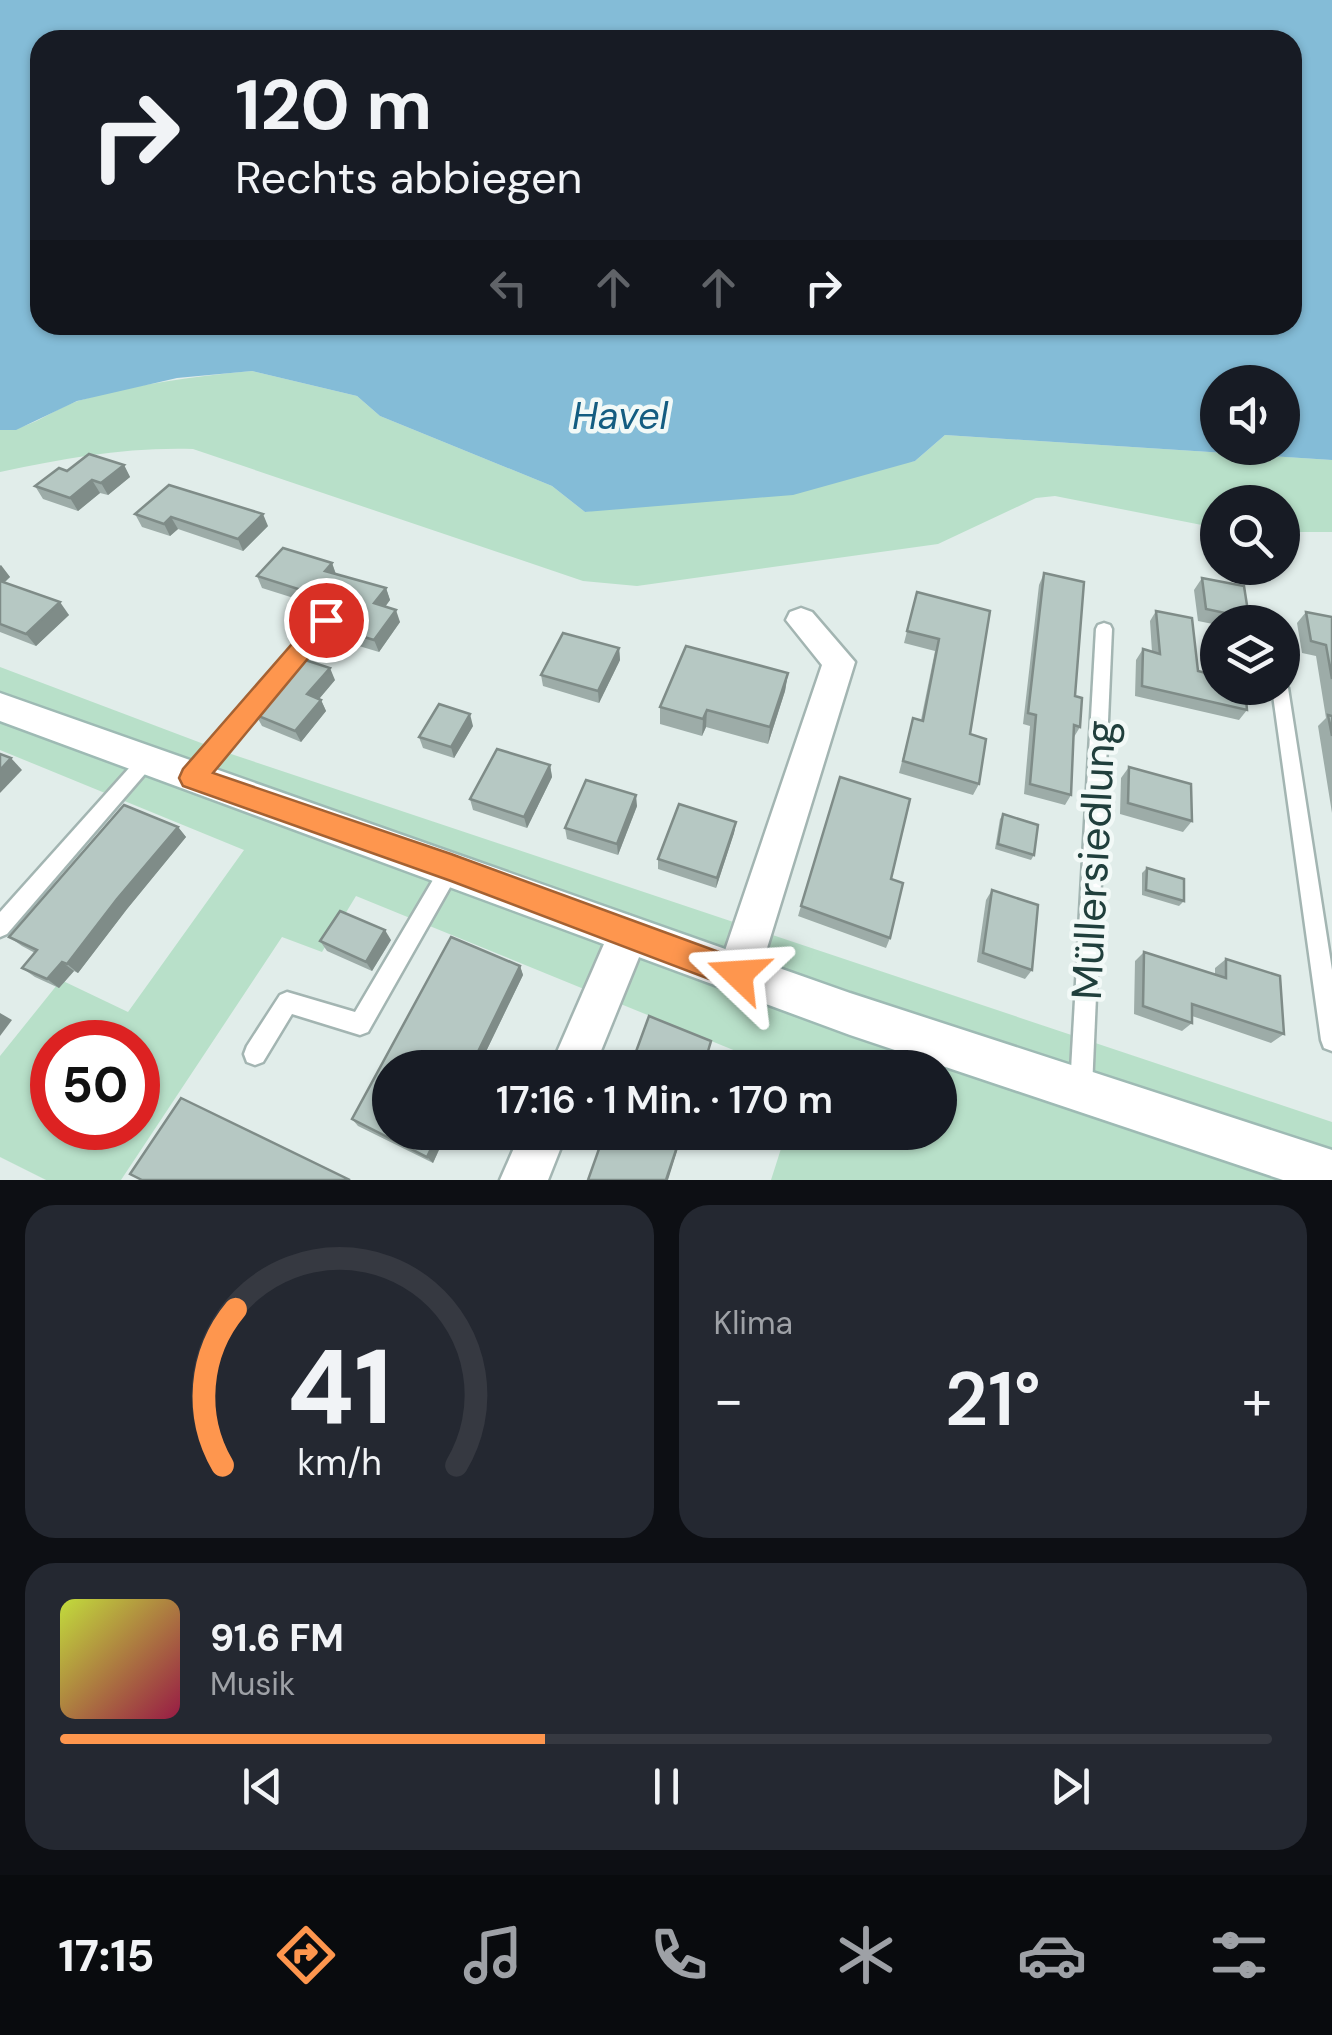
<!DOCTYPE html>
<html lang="de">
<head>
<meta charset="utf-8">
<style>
  :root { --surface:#171b24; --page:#242831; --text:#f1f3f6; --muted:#9ea1a6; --line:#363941; --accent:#fe964e }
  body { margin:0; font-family:"DM Sans",sans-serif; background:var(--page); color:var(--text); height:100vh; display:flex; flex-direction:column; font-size:38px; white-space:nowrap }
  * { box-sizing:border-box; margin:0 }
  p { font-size:32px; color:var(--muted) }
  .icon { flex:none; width:55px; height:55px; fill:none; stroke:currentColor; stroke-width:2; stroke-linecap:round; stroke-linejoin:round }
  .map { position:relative; height:1180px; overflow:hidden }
  .details { display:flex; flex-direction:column; gap:25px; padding:25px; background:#0d0f14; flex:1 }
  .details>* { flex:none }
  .banner { position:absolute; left:30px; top:30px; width:1272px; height:305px; border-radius:30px; box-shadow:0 2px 8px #0004; background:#171b24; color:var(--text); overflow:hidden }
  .fabs { position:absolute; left:1200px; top:365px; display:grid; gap:20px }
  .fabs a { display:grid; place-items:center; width:100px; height:100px; border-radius:50%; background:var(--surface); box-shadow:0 2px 8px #0004; font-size:50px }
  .speed { position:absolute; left:30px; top:1020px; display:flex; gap:20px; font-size:50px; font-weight:700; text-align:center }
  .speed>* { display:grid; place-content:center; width:130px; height:130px; border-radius:50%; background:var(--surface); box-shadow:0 2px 8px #0004; line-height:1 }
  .speed .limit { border:15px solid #d22; background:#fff; color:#111 }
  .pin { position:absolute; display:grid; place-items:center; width:85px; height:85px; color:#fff; margin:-42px; border:5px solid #fff; border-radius:50%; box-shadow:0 2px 10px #0007 }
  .me { position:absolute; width:110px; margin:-55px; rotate:290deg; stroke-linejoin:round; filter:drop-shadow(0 0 8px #0008) }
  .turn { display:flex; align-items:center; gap:35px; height:210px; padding:0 40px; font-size:45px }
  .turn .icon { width:130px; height:130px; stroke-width:2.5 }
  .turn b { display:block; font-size:70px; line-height:85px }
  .lanes { display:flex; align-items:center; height:95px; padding:0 40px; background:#0003; justify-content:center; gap:50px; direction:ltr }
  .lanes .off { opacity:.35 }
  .big { font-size:75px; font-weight:600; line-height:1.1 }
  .details .widget { flex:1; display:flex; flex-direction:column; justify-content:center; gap:15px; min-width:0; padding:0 35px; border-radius:30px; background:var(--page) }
  .details .dial { align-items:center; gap:0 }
  .dial svg { height:260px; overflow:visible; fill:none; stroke:var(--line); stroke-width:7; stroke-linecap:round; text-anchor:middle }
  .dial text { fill:var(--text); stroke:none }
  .song { display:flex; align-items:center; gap:30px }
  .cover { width:120px; height:120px; border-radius:15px; background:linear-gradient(135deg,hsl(70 70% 55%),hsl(340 70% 35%)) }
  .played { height:10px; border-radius:5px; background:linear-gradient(90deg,var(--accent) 40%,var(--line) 40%) }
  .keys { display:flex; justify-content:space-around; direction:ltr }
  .heat { display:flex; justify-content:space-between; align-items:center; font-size:55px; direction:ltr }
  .details .tiles { flex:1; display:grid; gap:25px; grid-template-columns:1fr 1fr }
  .widget:last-child { grid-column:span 2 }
  .trip { position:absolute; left:372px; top:1050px; width:585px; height:100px; border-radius:50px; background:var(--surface); box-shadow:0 2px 8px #0004; font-weight:600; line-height:100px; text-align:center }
  .menu { display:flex; height:160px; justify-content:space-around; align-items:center; background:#090b0e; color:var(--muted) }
  .menu .icon { width:70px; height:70px }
  .menu .selected { color:var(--accent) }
  .menu b { font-size:45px; color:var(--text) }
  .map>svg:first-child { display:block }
</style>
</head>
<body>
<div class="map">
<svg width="1332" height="1180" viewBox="0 0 1332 1180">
  <rect width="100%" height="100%" fill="#e1edea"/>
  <g fill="#b8e0c9" fill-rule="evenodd">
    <path d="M252,371L357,396L380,416L552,486L585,512L915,461L945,435L1332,460V532H1283L1282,502H1218L1217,528L1055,496L1036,498L938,544L637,586L583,581L193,449C126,447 66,458 0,472V430C30,431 52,409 81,400C137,384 194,376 252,371Z"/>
    <path d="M0,667L225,752L1332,1122V1180H771L786,1133L940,1132V1068L775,1067L356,896L322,952L282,937L121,1180H46L0,1157V1056L61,980L128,1012L244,850L0,750ZM52,1042H138V1128H52Z"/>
  </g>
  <path fill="#84bcd7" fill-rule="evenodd" d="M0,0H1332V460L945,435L915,461L793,495L585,512L552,486L380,416L357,396L252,371L177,378L77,401L16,430H0ZM40,40H1292V325H40ZM1218,382H1282V448H1218Z"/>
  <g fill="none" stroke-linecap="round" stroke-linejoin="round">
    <g stroke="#a3b5b2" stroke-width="5">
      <g id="service">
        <polygon points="326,614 331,616 334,620 331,624 198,784 192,786 186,784 183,778 186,772 321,616"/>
        <polygon points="1104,623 1110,625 1112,629 1092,1088 1089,1096 1081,1099 1073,1096 1070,1088 1096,629 1098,625"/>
        <polygon points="1282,682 1288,688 1332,970 1332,1051 1324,1048 1321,1040 1272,688 1282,688"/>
        <polygon points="145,754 151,757 154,762 151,767 7,934 0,937 0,912 139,757"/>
        <polygon points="450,860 457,863 460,869 457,875 368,1032 360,1035 292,1014 263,1062 255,1065 247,1062 244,1054 247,1046 280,995 287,992 355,1012 443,863"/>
      </g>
    </g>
    <g stroke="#a3b5b2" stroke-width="5">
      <g id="minor">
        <polygon points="801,608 812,612 855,662 759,974 753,989 738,995 723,989 717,974 822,665 786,620 790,612"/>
        <polygon points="628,915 642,921 648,935 594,1068 550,1068 614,921"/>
        <polygon points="521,1132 567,1132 548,1180 500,1180"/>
      </g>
    </g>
    <g stroke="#9ebab4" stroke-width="5">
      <polygon id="secondary" points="0,693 850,993 1332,1150 1332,1180 1283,1180 850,1035 0,721"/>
    </g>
    <use href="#service" fill="#fff" fill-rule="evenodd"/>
    <use href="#minor" fill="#fff" fill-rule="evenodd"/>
    <use href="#secondary" fill="#fff" fill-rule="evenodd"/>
  </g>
  <g fill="#9daca8">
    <polygon points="124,465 130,477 108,495 100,493 78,511 43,499 35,486 67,471"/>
    <polygon points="135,514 268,526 243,551 178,529 170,536 142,527"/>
    <polygon points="332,563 336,574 386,588 390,600 385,607 400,622 379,652 329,637 324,625 335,611 262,588 257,576"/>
    <polygon points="0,565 10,577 4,583 69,615 36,646 0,632"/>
    <polygon points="1044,573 1075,696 1080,727 1074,737 1071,795 1065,805 1024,794 1030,726 1023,724 1039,585"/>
    <polygon points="1202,578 1249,618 1246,622 1218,622 1218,625 1198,621 1194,590"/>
    <polygon points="917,592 990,611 970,734 979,784 973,795 899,773 913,718 921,720 935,651 904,643"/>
    <polygon points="1156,611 1198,671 1247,710 1239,720 1135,696 1136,660 1143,649 1152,652 1150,621"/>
    <polygon points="1306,612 1332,617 1332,813 1318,726 1326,718 1316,656 1302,653 1297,623"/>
    <polygon points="619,648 620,660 599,703 543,686 541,675"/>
    <polygon points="788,673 785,691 768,744 706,727 702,736 660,724 660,707"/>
    <polygon points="335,680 319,699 321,700 326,711 301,742 262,726 256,715 278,689 274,681"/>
    <polygon points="473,726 454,758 423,748 419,737"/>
    <polygon points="550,765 552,777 527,828 473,810 470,799"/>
    <polygon points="1129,767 1192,821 1183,832 1120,814 1121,778"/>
    <polygon points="840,777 891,879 890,938 886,948 798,916"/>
    <polygon points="637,806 618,855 567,839 565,828"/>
    <polygon points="1003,814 1034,855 1031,860 995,849 1000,819"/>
    <polygon points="736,822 734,833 716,888 658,869 658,859"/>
    <polygon points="178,827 186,837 127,909 78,973 74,971 59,988 35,977 22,968 35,953 22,946 9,937"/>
    <polygon points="1147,868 1184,901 1179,906 1142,895 1142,873"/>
    <polygon points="992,890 1032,970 1025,979 977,962 986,900"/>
    <polygon points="451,937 520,966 523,975 478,1068 390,1068 390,1132 447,1132 433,1163 358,1126 352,1119"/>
    <polygon points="391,940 372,971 327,951 320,941"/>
    <polygon points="1144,952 1215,975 1215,968 1226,959 1284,1034 1271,1043 1192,1016 1192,1023 1182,1031 1134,1014 1135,961"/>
  </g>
  <g fill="#7f8c88">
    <polygon points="124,465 130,477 108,495 101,483"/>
    <polygon points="92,480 100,493 78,511 70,498"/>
    <polygon points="263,514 268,526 243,551 238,539"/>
    <polygon points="171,517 178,529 170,536 164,524"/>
    <polygon points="332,563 336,575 325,571"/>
    <polygon points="1,565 10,577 0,586 0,566"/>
    <polygon points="386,588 390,600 378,616 374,603"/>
    <polygon points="60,602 69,615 36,646 26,634"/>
    <polygon points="396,610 400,622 379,652 374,640"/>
    <polygon points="619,648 620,660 599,703 598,691"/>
    <polygon points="330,668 335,680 313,706 307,694"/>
    <polygon points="788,673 785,691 768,744 770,727"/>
    <polygon points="321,700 326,711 301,742 295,731"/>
    <polygon points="707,710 706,727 702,736 703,719"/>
    <polygon points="470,714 473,726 454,758 451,747"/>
    <polygon points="11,758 22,770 0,793 0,770"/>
    <polygon points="550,765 552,777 527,828 524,817"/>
    <polygon points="636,795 637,806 618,855 617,844"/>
    <polygon points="736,822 734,833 716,888 717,878"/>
    <polygon points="178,827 186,837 127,909 78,973 67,964 117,899"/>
    <polygon points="385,930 391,940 372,971 366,962"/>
    <polygon points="62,962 74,971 59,988 47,979"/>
    <polygon points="520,966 523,975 478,1068 470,1068"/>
    <polygon points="0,1013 12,1020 0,1036"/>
    <polygon points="439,1132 447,1132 433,1163 427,1157"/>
    <polygon points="682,1132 683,1132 668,1180 666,1180"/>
  </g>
  <g fill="#b6c8c3" stroke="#7f8c88" stroke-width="2.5">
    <polygon points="89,454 124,465 101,483 92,480 70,498 35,486 59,468 67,471"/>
    <polygon points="169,485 263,514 238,539 171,517 164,524 135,514"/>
    <polygon points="283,548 332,563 325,571 386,588 374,603 396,610 374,640 324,625 342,603 257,576"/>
    <polygon points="1044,573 1084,582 1075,696 1082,698 1080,727 1074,725 1071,795 1030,784 1036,715 1028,713"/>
    <polygon points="1202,578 1244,586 1249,618 1206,609"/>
    <polygon points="0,581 60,602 26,634 0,624"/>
    <polygon points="917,592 990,611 970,734 986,739 979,784 903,761 913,718 923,721 939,639 907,631"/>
    <polygon points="1156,611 1192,618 1198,671 1218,676 1218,688 1245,688 1247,710 1142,686 1143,649 1160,654"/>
    <polygon points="1306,612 1332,617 1332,679 1326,645 1311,641"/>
    <polygon points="563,633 619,648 598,691 541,675"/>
    <polygon points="686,646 788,673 770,727 707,710 703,719 660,707"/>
    <polygon points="296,657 330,668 307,694 321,700 295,731 256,715 283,685 274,681"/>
    <polygon points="439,704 470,714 451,747 419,737"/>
    <polygon points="1328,715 1332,716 1332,736"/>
    <polygon points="497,749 550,765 524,817 470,799"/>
    <polygon points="0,754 11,758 0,770"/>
    <polygon points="1129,767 1191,784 1192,821 1128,803"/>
    <polygon points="840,777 910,799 891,879 903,883 890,938 801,906"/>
    <polygon points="586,780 636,795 617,844 565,828"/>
    <polygon points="679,804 736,822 717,878 658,859"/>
    <polygon points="124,805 178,827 117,899 67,964 62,962 47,979 22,968 37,950 9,937"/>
    <polygon points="1003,814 1038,825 1034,855 998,844"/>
    <polygon points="1147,868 1184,879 1184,901 1146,890"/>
    <polygon points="992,890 1038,905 1032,970 983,953"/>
    <polygon points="340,911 385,930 366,962 320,941"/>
    <polygon points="451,937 520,966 470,1068 390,1068 390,1132 439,1132 427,1157 352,1119"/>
    <polygon points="1144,952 1226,978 1226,959 1280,976 1284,1034 1192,1004 1192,1023 1143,1006"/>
    <polygon points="649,1016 711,1041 703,1068 630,1068"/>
    <polygon points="181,1098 350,1180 142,1180 130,1174"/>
    <polygon points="605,1132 682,1132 666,1180 588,1180"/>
  </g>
  <polygon fill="#fe964e" stroke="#a56233" stroke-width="2.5" points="326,612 334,614 338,620 334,627 213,773 451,854 738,959 749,963 753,974 749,985 738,990 451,881 183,786 179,778 183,769 318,614"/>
  <g text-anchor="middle" stroke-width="9" stroke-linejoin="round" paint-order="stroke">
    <g font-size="38" font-style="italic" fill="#145d81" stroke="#f2f9f7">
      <text x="620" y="429">Havel</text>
    </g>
    <g font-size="42" fill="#203f3c" stroke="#f2f9f7">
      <text transform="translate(1093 860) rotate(-87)" y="15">Müllersiedlung</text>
    </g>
  </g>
</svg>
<div class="fabs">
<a><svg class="icon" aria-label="sound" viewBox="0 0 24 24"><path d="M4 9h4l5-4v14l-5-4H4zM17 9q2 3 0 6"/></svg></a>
<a><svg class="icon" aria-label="search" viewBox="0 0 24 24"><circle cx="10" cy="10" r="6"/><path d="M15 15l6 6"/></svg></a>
<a><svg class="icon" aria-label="layers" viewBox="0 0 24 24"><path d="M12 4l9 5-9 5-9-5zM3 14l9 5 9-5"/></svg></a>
</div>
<div class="speed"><div class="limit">50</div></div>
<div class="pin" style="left:326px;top:620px;background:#d93025"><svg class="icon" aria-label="arrive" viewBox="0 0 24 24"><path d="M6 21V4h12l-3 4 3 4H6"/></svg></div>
<svg class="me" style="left:738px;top:974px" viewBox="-20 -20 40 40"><path d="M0-17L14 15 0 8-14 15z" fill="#fe964e" stroke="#fff" stroke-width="4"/></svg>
<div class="trip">17:16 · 1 Min. · 170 m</div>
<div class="banner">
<div class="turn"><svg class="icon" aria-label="right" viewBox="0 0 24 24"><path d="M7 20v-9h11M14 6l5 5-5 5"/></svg><div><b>120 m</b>Rechts abbiegen</div></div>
<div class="lanes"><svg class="icon off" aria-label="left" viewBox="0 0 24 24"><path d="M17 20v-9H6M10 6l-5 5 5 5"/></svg><svg class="icon off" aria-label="ahead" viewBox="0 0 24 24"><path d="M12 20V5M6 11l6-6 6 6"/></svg><svg class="icon off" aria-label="ahead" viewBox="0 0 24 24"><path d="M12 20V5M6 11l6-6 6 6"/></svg><svg class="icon" aria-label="right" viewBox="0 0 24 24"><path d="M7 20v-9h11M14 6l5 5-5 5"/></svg></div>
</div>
</div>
<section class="details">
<div class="tiles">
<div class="widget dial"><svg viewBox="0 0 100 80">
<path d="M14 69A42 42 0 1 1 86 69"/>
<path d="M14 69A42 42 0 0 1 18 21" stroke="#fe964e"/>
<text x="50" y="56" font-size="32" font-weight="700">41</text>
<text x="50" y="72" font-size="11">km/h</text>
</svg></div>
<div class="widget"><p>Klima</p>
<div class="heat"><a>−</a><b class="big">21°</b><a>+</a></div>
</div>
<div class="widget">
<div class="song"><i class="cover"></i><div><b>91.6 FM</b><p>Musik</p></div></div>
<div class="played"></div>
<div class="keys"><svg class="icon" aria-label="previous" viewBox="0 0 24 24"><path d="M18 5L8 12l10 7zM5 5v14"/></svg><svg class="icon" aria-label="pause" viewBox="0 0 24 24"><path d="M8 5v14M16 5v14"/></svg><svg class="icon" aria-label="next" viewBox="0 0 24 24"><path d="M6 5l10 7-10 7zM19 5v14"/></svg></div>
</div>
</div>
</section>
<nav class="menu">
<b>17:15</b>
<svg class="icon selected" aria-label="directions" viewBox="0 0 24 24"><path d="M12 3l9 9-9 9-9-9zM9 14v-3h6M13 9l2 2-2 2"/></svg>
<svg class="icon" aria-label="music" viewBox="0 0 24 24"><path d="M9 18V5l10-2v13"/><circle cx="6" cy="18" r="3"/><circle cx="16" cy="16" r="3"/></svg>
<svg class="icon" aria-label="phone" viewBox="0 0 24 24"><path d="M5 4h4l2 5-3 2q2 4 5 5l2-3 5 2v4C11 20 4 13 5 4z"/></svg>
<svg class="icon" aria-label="climate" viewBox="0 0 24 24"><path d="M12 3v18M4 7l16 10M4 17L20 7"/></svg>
<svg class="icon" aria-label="car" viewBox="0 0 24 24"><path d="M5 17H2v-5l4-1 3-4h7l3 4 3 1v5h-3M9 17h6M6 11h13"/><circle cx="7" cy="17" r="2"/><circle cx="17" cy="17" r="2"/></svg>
<svg class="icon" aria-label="filters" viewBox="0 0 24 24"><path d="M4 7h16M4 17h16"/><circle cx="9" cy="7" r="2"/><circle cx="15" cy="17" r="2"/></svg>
</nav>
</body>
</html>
